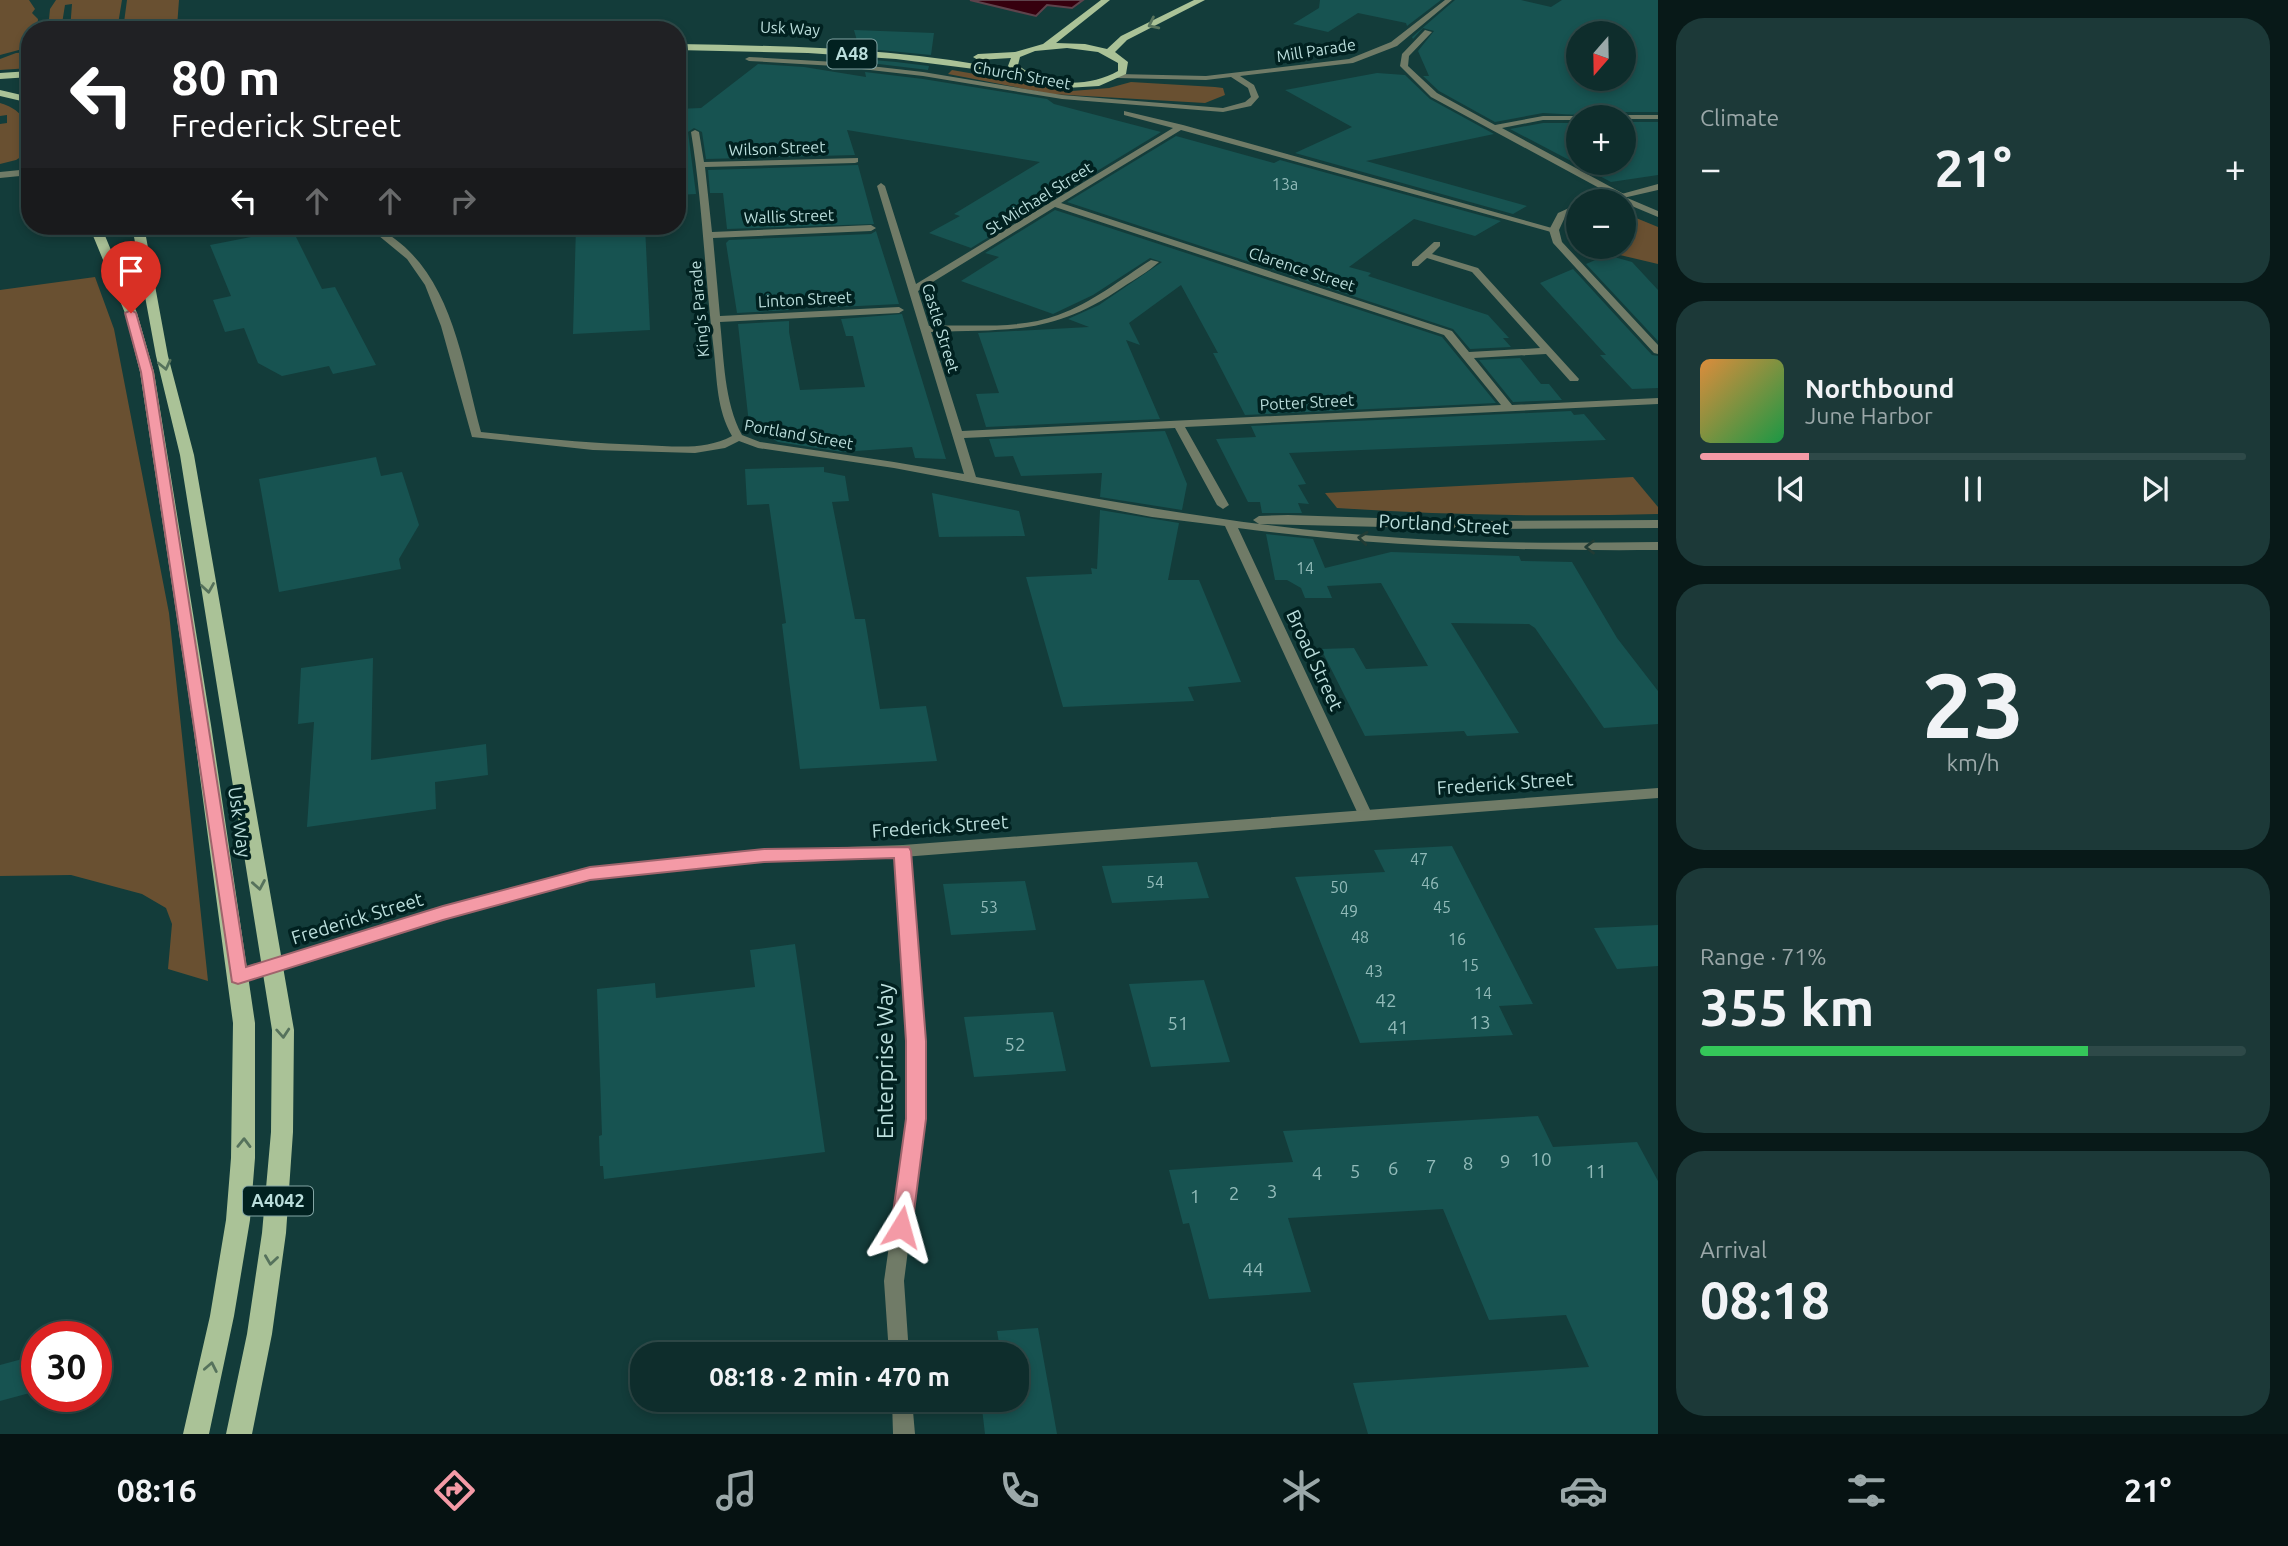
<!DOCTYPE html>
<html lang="en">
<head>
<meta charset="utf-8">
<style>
  :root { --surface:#0e2d2c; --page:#1c3938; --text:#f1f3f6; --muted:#9ba8a9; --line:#2e4948; --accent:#f49aa6 }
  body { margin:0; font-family:Ubuntu,sans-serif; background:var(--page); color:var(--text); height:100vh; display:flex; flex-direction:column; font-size:26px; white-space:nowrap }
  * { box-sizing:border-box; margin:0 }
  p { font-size:23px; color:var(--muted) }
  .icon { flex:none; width:38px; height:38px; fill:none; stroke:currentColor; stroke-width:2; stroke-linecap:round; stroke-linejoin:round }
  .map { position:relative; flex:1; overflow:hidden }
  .drawer { display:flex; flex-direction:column; gap:18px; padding:18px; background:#081918; width:630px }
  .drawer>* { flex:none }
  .top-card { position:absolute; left:21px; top:21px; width:665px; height:214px; border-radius:28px; box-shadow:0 4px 10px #0003,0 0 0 2px var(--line); background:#202124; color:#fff; overflow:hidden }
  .needle { width:46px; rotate:200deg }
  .tools { position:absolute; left:1566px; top:21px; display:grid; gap:14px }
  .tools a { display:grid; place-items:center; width:70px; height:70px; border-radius:50%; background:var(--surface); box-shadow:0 4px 10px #0003,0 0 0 2px var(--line); font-size:35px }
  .speed { position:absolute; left:21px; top:1321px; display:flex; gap:14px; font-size:35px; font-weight:700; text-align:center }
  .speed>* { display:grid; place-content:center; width:91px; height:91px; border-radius:50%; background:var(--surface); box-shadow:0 4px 10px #0003,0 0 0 2px var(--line); line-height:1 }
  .speed .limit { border:10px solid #d22; background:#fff; color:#111 }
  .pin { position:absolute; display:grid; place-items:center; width:60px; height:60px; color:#fff; margin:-72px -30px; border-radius:50% 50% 50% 0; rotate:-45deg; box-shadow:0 0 7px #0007 }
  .pin .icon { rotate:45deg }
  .me { position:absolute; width:77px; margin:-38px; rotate:8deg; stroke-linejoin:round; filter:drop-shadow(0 0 5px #0008) }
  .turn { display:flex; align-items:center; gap:24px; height:147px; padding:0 35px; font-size:32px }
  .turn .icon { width:91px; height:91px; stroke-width:2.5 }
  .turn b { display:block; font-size:49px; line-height:60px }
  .lanes { display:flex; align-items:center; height:66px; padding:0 35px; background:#0003; justify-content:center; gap:35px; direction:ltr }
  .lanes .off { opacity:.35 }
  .big { font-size:52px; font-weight:600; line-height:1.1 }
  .drawer .tile { flex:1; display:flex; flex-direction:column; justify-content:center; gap:10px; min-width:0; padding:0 24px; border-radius:28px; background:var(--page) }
  .drawer .dial { align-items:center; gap:0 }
  .dial b { font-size:91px; line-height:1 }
  .song { display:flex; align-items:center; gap:21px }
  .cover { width:84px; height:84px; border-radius:10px; background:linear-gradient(135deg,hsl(30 70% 55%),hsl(140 70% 35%)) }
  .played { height:7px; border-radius:4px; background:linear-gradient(90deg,var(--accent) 20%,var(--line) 20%) }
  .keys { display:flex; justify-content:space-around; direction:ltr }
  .heat { display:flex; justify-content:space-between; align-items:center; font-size:38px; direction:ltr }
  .charge { height:10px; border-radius:5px; background:linear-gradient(90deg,#34c759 71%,var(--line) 0) }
  .trip { position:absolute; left:630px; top:1342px; width:399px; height:70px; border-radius:28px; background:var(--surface); box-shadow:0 4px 10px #0003,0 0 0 2px var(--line); font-weight:600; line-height:70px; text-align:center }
  .dock { display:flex; height:112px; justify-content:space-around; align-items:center; background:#061212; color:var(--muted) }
  .dock .icon { width:49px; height:49px }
  .dock .current { color:var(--accent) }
  .dock b { font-size:32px; color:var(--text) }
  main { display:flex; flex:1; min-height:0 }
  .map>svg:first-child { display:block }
</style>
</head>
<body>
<main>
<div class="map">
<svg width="1658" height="1434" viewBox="0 0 1658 1434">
  <rect width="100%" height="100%" fill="#133c3a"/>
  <g fill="#695031">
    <polygon points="0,0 29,0 35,9 32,13 38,19 37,30 30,30 30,47 0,55"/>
    <polygon points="56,0 122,0 117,30 70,30 72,4 65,5 61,30 48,30 50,9"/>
    <polygon points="127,0 179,0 177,27 202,27 201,30 123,30"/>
    <polygon points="30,52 30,68 0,70 0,59 16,53"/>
    <polygon points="952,70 1072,91 1109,88 1131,82 1215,87 1223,88 1225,95 1205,103 1051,94 948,74"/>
    <path d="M0,103C26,111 30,126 30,151L16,160L0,164V124L7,123V115L0,116Z"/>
    <polygon points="1624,213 1658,227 1658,264 1586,247 1624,247"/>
    <polygon points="95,277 114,329 169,613 208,981 168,969 172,924 166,908 142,894 71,875 0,876 0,290"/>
    <path d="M1633,477L1658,507V514C1550,517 1444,515 1337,508L1325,493Z"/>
  </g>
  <polygon fill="#36000e" stroke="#5e434c" stroke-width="2" points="970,0 1083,0 1072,8 1047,5 1036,16"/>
  <g fill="#175351" fill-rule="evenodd">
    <polygon points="1320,0 1441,0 1407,26 1406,23 1358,13 1328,32 1293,24 1319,8"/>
    <path d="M1455,0H1521L1551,7L1562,0H1658V112H1621L1615,117L1543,113L1495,122L1439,91L1423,76H1429L1418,51L1434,31L1423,28L1413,39L1412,37ZM1578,33H1624V79H1578Z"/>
    <polygon points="854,30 934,33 931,55 859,48"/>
    <polygon points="862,59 896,62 929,66 928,70 862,62"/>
    <polygon points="758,64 804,67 866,77 865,72 923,79 1047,99 1054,104 1161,132 971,248 929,233 960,216 954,214 1040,162 847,130 855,155 706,159 702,132 694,128 688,132 696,194 677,195 677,109 701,108"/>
    <polygon points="1377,73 1405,75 1430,99 1494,134 1366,161 1527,206 1513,214 1295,153 1352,127 1285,90"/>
    <polygon points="1578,123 1578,163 1624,163 1624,122 1658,122 1658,175 1611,182 1510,129 1543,123"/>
    <polygon points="1176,136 1274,163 1280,160 1501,221 1475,236 1414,219 1349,267 1371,273 1368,276 1488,315 1509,338 1503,338 1511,347 1470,349 1453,329 1067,202"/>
    <polygon points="858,165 874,224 727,229 723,193 710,193 708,170"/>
    <polygon points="1055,210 1442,337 1496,403 1245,415 1213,353 1218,353 1181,285 1129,323 1140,345 1126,340 1160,419 986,427 976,394 999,393 978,333 1089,327 1068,319 1099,305 1162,262 1150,258 1093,295 1053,314 961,281 999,257 985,253"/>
    <polygon points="576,226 645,226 650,330 573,334"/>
    <polygon points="292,229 322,289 335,287 376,365 333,374 329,366 282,376 258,363 244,328 225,332 213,300 231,296 210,245"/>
    <polygon points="876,231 899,304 838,307 837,302 788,304 789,310 737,313 726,243 729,240 871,234"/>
    <polygon points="1607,255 1632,262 1658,290 1658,341 1586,264"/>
    <polygon points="1573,269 1652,355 1658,356 1658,388 1632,389 1600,355 1606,355 1540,283"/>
    <polygon points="902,314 946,459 915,458 912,447 842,452 778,442 749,424 738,324 789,321 789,332 800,390 865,387 853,336 846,336 841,319"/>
    <polygon points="1520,358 1541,384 1549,384 1562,400 1513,402 1479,360"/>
    <polygon points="1571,411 1574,415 1584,414 1606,440 1289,453 1306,484 1298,485 1309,504 1298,503 1302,513 1262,513 1260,502 1248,502 1216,439 1256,437 1251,426"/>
    <polygon points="1165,431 1187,484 1182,510 1100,497 1102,473 1021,476 1013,456 995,457 989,439"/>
    <polygon points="376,457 381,476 402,472 419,525 399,559 401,569 279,592 259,479"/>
    <polygon points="824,467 824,472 845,476 849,501 832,502 855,619 865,619 880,709 926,706 937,761 800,769 782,624 786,623 769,504 747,505 745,469"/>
    <polygon points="932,493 1019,511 1025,536 939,537"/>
    <polygon points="1100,510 1179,523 1168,580 1199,580 1241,682 1188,687 1194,701 1063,707 1026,577 1092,574 1091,568 1097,569"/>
    <polygon points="1266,534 1313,539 1325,568 1391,552 1519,556 1521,561 1572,562 1617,638 1658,691 1658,724 1604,728 1535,628 1529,624 1451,623 1519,733 1467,736 1464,731 1365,736 1321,649 1354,648 1366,669 1428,666 1381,583 1327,586 1332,598 1305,598 1301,588 1287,580 1275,580"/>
    <polygon points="373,658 371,760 486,744 488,775 435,782 436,809 307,827 314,722 298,724 301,668"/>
    <polygon points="1452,846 1533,1004 1499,1006 1513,1035 1360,1043 1295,877 1385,872 1374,850"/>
    <polygon points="1197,862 1209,898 1112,903 1102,866"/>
    <polygon points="1025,881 1036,930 951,935 943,884"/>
    <polygon points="1658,925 1658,966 1617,969 1594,928"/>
    <polygon points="795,944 825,1152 604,1179 603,1166 600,1166 599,1136 602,1135 597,989 655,983 656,998 755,987 750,950"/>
    <polygon points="1204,980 1230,1062 1151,1067 1129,984"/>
    <polygon points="1053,1012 1066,1071 974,1077 964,1017"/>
    <polygon points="1538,1116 1553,1147 1637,1142 1658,1181 1658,1434 1368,1434 1353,1383 1589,1367 1566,1315 1489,1320 1443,1209 1288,1218 1311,1292 1209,1299 1189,1223 1183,1224 1169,1170 1293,1162 1283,1131"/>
    <polygon points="1038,1328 1057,1434 985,1434 981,1400 1017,1400 1017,1354 984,1354 983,1350 1000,1349 997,1331"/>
    <polygon points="37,1355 37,1391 0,1401 0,1365"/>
  </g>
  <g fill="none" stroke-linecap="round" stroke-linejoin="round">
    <g fill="#707b67" fill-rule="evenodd">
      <polygon points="1445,0 1452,0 1397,46 1353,63 1240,76 1254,85 1259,97 1251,106 1223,112 1062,99 923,76 835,66 749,61 745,59 749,57 835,62 923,72 1062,95 1223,108 1245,102 1251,97 1248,88 1231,77 1206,80 1118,78 1114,76 1118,74 1206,76 1349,59 1391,42"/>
      <polygon points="1425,30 1432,32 1409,56 1408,66 1437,93 1495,125 1543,116 1581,116 1578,120 1543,120 1502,128 1624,194 1625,197 1658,211 1658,217 1615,199 1614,196 1431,97 1400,66 1402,54"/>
      <path d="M1124,111L1183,125L1559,230L1551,232L1181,130L1061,203L1452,331L1469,352L1540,348L1472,272L1427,258L1418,266H1412V262L1434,242H1440V246L1432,254L1478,268L1579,379L1578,381H1570L1546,354L1474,358L1512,405L1658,398V404L1185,427L1229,505L1223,509L1217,505L1175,428L964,438L976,477C1118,503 1258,529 1402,538C1487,544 1573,543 1658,542V550C1516,551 1379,547 1238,528L1372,814L1370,818H1360L1358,814L1225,526L1152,517L894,468L758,448L739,441L725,448L695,453L593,450L472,437L441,326L425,285L407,259L367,226C379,225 386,232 395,239C453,282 463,366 481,432C535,438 588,443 642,445C673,446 704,451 732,436C717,410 717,381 714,352C705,280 703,205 691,132L695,130L699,132L704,162L858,158V162L855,163L705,167L712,232L871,225L876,228L871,231L713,238L720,316L899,307L904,310L899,313L720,322C724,358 724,402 742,435L760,442L894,462L964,474L877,186L881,183L885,186L916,284L1173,128L1124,115ZM1055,207L1444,335L1501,405L962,431L931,332C1012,329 1053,335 1123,287C1135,279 1148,272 1159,262L1151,260C1121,279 1092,303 1058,315C1018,330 971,324 929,326L918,291Z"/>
      <polygon points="1621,115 1658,115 1658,119 1624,119 1624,117 1617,117"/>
      <polygon points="30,169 30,175 0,178 0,172"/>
      <polygon points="1288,515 1467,521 1658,520 1658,528 1467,529 1259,524 1253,520 1259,516"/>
      <polygon points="903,845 908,847 911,851 925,1041 925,1119 904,1281 909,1354 889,1354 884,1281 907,1119 907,1041 895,851 898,847"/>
      <polygon points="892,1400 912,1400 915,1434 893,1434"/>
    </g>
    <g fill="#707b67" fill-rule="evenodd">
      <polygon points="1658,184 1658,190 1610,201 1596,201"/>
      <polygon points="1578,204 1578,210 1565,217 1559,230 1562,242 1658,345 1658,354 1654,353 1553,243 1549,230 1558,213"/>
      <polygon points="1658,788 1658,798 903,857 764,862 590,879 443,919 238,984 232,982 230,977 232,972 238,970 443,907 590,867 764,850 903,845"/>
    </g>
    <g fill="#aac297" fill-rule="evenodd">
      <path d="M1101,0H1110L1056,43L1085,44L1107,49L1121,36L1194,0H1205L1127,40L1115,52L1128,62L1126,74L1099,86L1066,88L982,70L896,59L808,53L677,50V44C790,46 902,48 1013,71L1008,66L1011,58L978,60L973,57L978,54L1015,52L1043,44ZM1067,48L1098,52L1118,63V71C1089,88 1044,87 1018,65L1020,57L1035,51Z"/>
      <polygon points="30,71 30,77 0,79 0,73"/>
      <polygon points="0,90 30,97 30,103 0,96"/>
      <polygon points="89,226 101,226 137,313 154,372 211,725 255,1023 255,1158 250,1220 234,1316 209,1434 183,1434 210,1316 226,1220 231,1158 233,1023 193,725 140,372 125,313"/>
      <polygon points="132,226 144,226 168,356 194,455 294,1030 293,1132 286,1233 272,1334 252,1434 226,1434 247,1334 262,1233 271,1132 272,1030 180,455 156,356"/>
    </g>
  </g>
  <defs><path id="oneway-chevron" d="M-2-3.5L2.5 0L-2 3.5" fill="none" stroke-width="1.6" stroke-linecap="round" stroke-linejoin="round" transform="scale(1.75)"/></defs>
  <g stroke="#56725c">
    <use href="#oneway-chevron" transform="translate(1153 24) rotate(154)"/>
    <use href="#oneway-chevron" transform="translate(165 365) rotate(77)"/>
    <use href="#oneway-chevron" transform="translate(208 588) rotate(81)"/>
    <use href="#oneway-chevron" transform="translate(259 885) rotate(80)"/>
    <use href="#oneway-chevron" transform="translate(283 1033) rotate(86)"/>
    <use href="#oneway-chevron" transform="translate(244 1143) rotate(-89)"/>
    <use href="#oneway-chevron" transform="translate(271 1260) rotate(98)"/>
    <use href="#oneway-chevron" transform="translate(211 1367) rotate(-79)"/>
  </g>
  <g stroke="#223c35">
    <use href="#oneway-chevron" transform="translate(1363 538) rotate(-174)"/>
    <use href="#oneway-chevron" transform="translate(1590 547) rotate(180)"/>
  </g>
  <polygon fill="#f49aa6" stroke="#9f646c" stroke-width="2" points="131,310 136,313 153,372 246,967 443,906 590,867 764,849 909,847 911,851 926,1041 926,1119 912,1227 909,1234 901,1237 894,1234 891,1227 906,1119 906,1041 894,858 764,862 590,880 443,920 238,984 232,982 141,372 125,313"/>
  <g text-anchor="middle" stroke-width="7" stroke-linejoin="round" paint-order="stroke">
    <g font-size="16" fill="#bbdedc" stroke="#012120">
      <text transform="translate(790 28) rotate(3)" y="6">Usk Way</text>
      <text transform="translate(1316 50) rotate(-9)" y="6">Mill Parade</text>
      <text transform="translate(1022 75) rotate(10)" y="6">Church Street</text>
      <text transform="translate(777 148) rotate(-2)" y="6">Wilson Street</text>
      <text transform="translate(1039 198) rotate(-32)" y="6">St Michael Street</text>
      <text transform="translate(789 216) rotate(-2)" y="6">Wallis Street</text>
      <text transform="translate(1302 269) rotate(18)" y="6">Clarence Street</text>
      <text transform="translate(805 299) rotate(-3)" y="6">Linton Street</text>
      <text transform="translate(699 309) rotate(-95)" y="6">King's Parade</text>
      <text transform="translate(941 328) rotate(73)" y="6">Castle Street</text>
      <text transform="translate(1307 402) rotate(-3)" y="6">Potter Street</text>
      <text transform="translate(799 434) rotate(10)" y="6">Portland Street</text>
    </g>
    <g font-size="16" fill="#92bbb9">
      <text x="1285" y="190">13a</text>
      <text x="1305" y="574">14</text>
      <text x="1419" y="865">47</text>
      <text x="1155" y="888">54</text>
      <text x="1430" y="889">46</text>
      <text x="1339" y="893">50</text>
      <text x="989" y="913">53</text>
      <text x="1442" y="913">45</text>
      <text x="1349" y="917">49</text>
      <text x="1360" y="943">48</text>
      <text x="1457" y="945">16</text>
      <text x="1470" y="971">15</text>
      <text x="1374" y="977">43</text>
      <text x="1483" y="999">14</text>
    </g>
    <g fill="#012120" stroke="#83a5a4" stroke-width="2">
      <rect x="827.5" y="39.5" width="49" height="29" rx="5"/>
      <rect x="243" y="1186.5" width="70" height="29" rx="5"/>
    </g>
    <g font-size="18" font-weight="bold" fill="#bbdedc">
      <text x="852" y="60">A48</text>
      <text x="278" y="1207">A4042</text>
    </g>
    <g font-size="19" fill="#bbdedc" stroke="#012120">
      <text transform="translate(1444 524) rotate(3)" y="7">Portland Street</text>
      <text transform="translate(1315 660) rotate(65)" y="7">Broad Street</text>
      <text transform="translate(1505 783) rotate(-4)" y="7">Frederick Street</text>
      <text transform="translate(240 822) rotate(82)" y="7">Usk Way</text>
      <text transform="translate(940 826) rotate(-4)" y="7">Frederick Street</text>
      <text transform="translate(357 918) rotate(-17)" y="7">Frederick Street</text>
    </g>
    <g font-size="19" fill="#92bbb9">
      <text x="1386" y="1007">42</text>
      <text x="1480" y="1029">13</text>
      <text x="1178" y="1030">51</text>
      <text x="1398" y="1034">41</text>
      <text x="1015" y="1051">52</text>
      <text x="1541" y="1166">10</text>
      <text x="1505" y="1168">9</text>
      <text x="1468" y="1170">8</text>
      <text x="1431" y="1173">7</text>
      <text x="1393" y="1175">6</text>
      <text x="1355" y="1178">5</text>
      <text x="1596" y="1178">11</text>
      <text x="1317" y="1180">4</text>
      <text x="1272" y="1198">3</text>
      <text x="1234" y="1200">2</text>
      <text x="1195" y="1203">1</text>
      <text x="1253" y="1276">44</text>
    </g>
    <g font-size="23" fill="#bbdedc" stroke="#012120">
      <text transform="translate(885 1061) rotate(-90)" y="8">Enterprise Way</text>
    </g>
  </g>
</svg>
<div class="tools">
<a><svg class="needle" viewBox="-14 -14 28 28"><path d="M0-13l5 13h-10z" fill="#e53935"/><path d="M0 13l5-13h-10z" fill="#9ba8a9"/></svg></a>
<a>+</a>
<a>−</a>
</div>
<div class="speed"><div class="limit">30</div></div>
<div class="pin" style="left:131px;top:313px;background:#d93025"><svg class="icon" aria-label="arrive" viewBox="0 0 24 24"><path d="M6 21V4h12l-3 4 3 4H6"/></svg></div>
<svg class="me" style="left:901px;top:1227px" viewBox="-20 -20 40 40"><path d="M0-17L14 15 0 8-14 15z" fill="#f49aa6" stroke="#fff" stroke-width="4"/></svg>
<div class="trip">08:18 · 2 min · 470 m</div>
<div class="top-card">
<div class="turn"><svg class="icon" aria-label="left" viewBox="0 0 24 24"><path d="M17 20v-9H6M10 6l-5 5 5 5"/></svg><div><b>80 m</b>Frederick Street</div></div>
<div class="lanes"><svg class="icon" aria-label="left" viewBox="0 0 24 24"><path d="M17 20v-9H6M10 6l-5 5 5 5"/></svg><svg class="icon off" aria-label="ahead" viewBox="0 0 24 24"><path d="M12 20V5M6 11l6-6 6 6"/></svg><svg class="icon off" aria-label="ahead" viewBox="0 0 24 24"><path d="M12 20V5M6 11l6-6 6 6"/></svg><svg class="icon off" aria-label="right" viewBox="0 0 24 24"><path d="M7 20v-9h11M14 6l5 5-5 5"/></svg></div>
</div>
</div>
<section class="drawer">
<div class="tile"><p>Climate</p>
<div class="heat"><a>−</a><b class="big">21°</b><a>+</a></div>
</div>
<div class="tile">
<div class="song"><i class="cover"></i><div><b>Northbound</b><p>June Harbor</p></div></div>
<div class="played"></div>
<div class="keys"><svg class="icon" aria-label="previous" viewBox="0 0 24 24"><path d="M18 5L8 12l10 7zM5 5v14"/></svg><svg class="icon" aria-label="pause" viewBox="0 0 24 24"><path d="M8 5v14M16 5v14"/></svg><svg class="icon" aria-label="next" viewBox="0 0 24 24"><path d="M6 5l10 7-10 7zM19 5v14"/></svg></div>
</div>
<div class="tile dial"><b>23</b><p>km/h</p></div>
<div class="tile"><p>Range · 71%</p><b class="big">355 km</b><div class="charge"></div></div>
<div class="tile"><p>Arrival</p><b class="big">08:18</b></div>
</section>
</main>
<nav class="dock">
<b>08:16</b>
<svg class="icon current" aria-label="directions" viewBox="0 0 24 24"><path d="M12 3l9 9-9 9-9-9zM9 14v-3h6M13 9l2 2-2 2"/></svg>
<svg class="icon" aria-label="music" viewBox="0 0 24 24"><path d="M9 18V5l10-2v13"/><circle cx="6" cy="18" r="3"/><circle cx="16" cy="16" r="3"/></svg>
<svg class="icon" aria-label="phone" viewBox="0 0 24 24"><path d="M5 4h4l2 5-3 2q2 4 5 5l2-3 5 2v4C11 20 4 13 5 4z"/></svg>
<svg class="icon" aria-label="climate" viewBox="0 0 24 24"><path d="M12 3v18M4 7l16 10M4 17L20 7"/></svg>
<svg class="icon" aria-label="car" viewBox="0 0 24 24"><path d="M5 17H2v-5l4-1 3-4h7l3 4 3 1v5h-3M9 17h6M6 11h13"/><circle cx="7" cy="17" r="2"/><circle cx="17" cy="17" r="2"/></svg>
<svg class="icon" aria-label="filters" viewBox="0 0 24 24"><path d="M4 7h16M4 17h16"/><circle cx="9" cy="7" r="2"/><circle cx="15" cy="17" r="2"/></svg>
<b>21°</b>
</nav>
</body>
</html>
